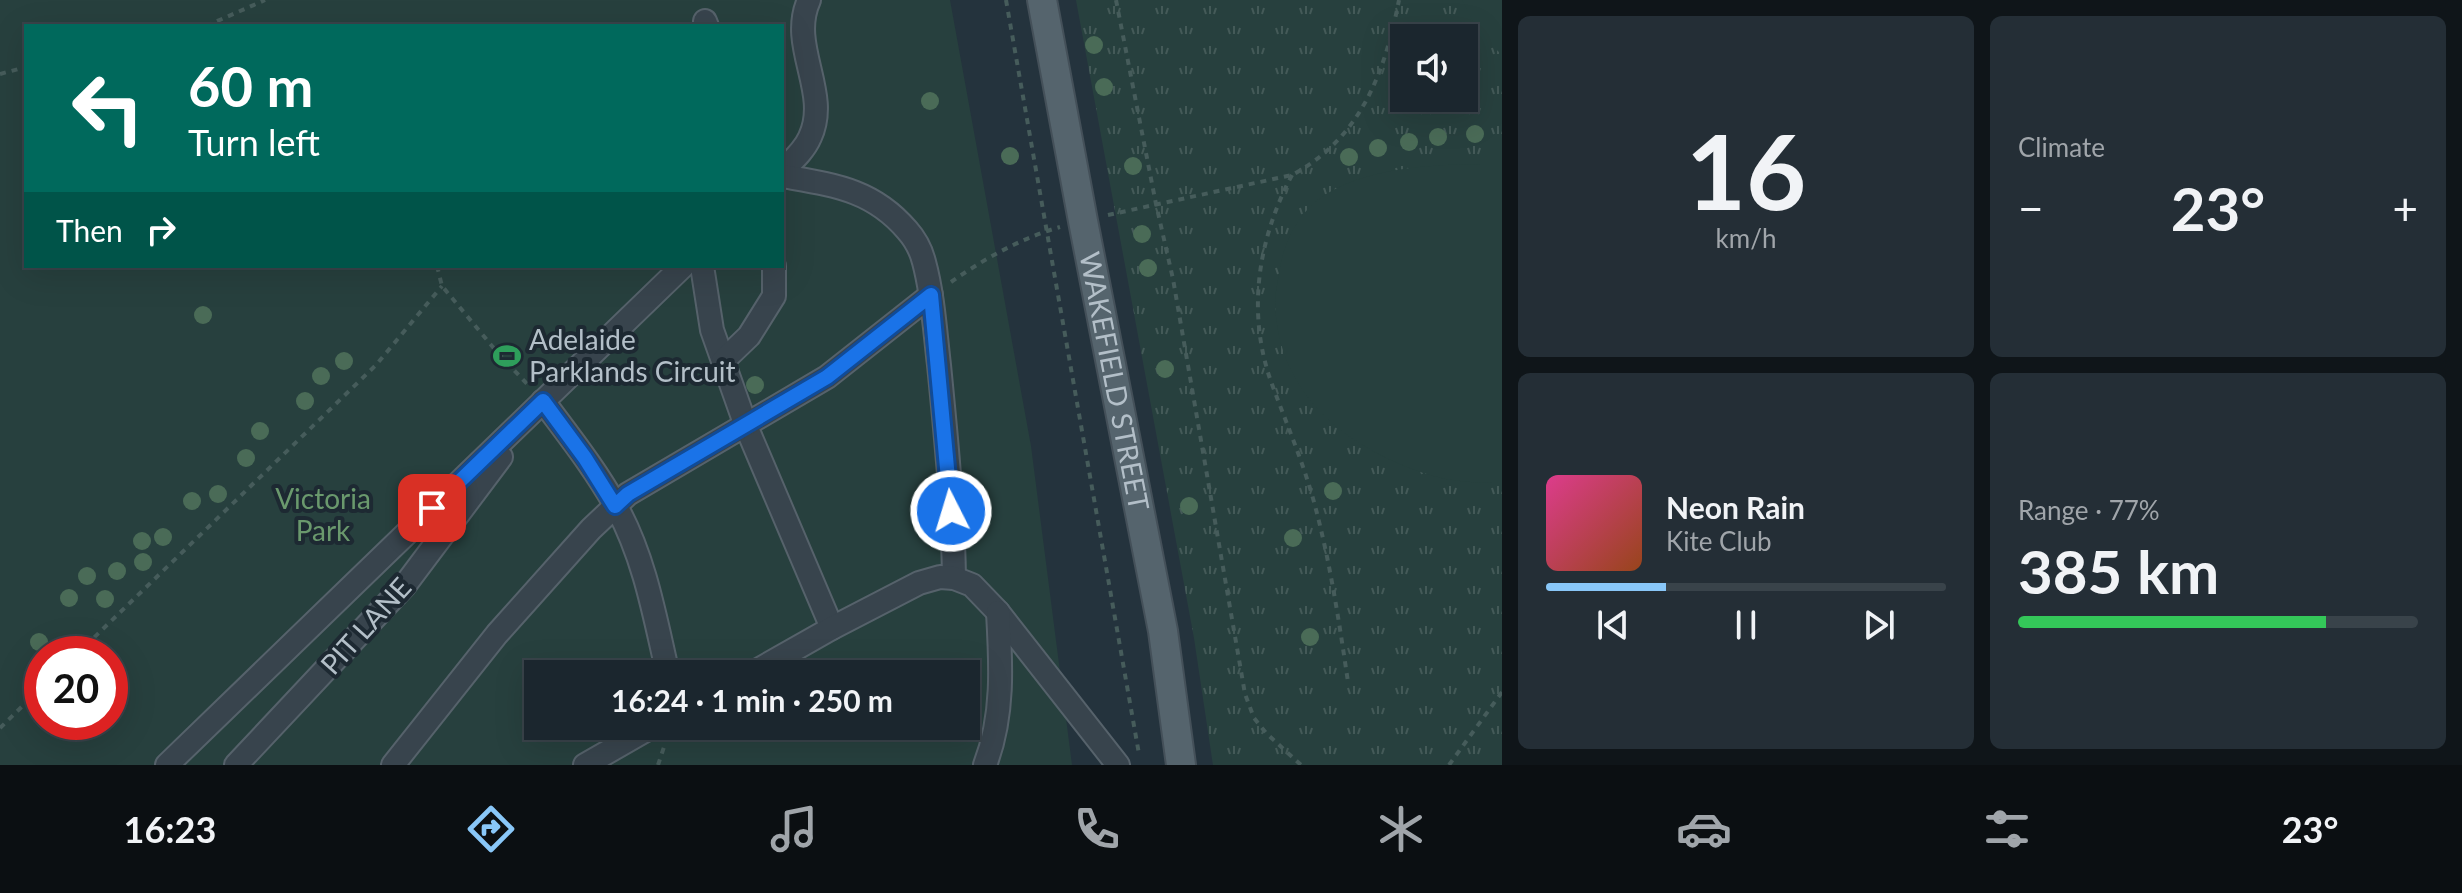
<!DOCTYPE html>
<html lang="en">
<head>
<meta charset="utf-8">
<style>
  :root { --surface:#1b262e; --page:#242e36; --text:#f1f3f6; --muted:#a0a5aa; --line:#39434a; --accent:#89c7f8 }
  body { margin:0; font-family:Lato,sans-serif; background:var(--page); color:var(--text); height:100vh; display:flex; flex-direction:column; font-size:30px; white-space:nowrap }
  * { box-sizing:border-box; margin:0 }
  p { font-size:26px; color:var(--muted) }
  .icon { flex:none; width:44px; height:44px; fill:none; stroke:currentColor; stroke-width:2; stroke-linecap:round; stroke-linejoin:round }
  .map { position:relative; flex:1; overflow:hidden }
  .side { display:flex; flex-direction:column; gap:16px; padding:16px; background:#0f1519; width:960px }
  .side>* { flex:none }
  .guide { position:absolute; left:24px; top:24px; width:760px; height:244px; border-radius:0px; box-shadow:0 8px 32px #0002,0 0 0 2px var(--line); background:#00695c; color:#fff; overflow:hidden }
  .tools { position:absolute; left:1390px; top:24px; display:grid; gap:16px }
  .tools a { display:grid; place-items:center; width:88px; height:88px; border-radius:0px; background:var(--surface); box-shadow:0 8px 32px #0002,0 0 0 2px var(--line); font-size:40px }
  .speed { position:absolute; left:24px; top:636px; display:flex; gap:16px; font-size:40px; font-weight:700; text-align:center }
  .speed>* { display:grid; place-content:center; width:104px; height:104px; border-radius:50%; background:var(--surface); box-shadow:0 8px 32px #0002,0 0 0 2px var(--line); line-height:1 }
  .speed .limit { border:12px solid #d22; background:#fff; color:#111 }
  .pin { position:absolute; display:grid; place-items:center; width:68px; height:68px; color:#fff; margin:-34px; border-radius:16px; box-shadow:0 4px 12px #0006 }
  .me { position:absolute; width:88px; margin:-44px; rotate:355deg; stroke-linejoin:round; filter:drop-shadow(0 0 6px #0008) }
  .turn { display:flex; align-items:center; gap:28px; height:168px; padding:0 32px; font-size:36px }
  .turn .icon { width:104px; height:104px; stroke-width:2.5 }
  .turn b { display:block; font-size:56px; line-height:68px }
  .then { display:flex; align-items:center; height:76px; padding:0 32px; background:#0003; gap:16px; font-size:30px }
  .big { font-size:60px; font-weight:700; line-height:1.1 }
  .side .card { flex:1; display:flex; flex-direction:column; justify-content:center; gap:12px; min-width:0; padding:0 28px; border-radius:12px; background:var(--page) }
  .side .dial { align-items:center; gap:0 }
  .dial b { font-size:104px; line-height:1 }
  .song { display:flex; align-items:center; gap:24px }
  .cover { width:96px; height:96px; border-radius:12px; background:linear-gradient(135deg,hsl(330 70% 55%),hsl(20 70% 35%)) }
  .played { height:8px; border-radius:4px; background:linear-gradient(90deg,var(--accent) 30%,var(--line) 30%) }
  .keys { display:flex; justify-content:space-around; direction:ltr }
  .heat { display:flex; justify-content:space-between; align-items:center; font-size:44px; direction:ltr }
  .charge { height:12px; border-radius:6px; background:linear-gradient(90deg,#34c759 77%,var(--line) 0) }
  .side .tiles { flex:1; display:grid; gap:16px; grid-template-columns:repeat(2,1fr) }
  .trip { position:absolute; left:524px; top:660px; width:456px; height:80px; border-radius:0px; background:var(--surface); box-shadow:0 8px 32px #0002,0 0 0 2px var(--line); font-weight:700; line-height:80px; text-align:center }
  .tabs { display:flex; height:128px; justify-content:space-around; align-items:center; background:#0b0f12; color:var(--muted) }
  .tabs .icon { width:56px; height:56px }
  .tabs .selected { color:var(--accent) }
  .tabs b { font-size:36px; color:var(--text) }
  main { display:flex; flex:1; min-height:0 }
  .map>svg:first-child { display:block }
</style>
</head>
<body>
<main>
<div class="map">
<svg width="1502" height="765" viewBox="0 0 1502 765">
  <defs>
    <pattern id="grass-tufts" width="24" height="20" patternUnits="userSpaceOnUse" patternTransform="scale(2)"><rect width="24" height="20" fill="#27403e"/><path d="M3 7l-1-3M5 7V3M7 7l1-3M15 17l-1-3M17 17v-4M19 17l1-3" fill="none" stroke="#445a58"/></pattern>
  </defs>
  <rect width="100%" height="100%" fill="#24333d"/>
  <path fill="url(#grass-tufts)" fill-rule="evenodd" d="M1076,0H1502V765H1213L1194,638ZM1404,38H1464V98H1404Z"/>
  <g fill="#27403e" fill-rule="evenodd">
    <path d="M0,0H950L1031,446L1072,765H0ZM26,26H782V266H26ZM42,654H110V722H42ZM538,674H966V726H538Z"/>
    <polygon points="1462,0 1502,0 1502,55 1479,33"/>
    <path d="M1481,164H1502V483C1479,483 1452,482 1430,475C1348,449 1278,396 1275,303C1275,293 1278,282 1279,273C1284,241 1299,210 1328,193C1372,167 1431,165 1481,164Z"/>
  </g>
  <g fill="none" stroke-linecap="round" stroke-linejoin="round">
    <g stroke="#56626b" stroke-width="26">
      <g id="minor">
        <polyline points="705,21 707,26"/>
        <path d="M782,171C792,161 804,151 810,137C831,92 788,46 809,0"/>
        <path d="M782,176C833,185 872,189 907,230C915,239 921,250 924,262C933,295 935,331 939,365C946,436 953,507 954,578"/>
        <polyline points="702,266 712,330 746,426 832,628"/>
        <polyline points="723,361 749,336 774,296 774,266"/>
        <path d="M543,401C569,436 596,470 617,508C645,559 655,618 668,674"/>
        <polyline points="751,674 832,628 919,583 940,577 954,578 972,585 998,612 1118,765"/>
        <polyline points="167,765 683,266"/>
        <polyline points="236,765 405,585 501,457"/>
        <polyline points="393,765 497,634 591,529 628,494 827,377 931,295"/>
        <polyline points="585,765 653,726"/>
        <path d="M985,765C1004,716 1001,664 998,612"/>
      </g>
    </g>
    <g stroke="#445059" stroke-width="32">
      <g id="major">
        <path id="s1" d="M1042,0L1083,221L1163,631L1181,765"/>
      </g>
    </g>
    <g stroke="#465c5b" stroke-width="4" stroke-dasharray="6 6" stroke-linecap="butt">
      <polyline points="1006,0 1139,754"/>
      <polyline points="1116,0 1156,204 1173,279 1245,694 1254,718 1266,733 1301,765"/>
      <polyline points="206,26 265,0"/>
      <polyline points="0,74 26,67"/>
      <path d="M1292,175C1257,241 1246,316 1273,387C1287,425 1303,462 1314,502C1330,561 1339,621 1348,682"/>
      <path d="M1108,215L1292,175C1361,138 1385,72 1399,0"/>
      <polyline points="437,266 442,286 497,352 529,386"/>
      <path d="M951,282C984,259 1021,238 1060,227"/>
      <polyline points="77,654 376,365 442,286"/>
      <polyline points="0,728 42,687"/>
      <polyline points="658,765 665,744"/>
      <polyline points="1449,765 1502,692"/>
    </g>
    <use href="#minor" stroke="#38444d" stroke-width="22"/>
    <use href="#major" stroke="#55646d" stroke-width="28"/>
  </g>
  <g fill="#4a6b57">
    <circle cx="1094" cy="45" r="9"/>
    <circle cx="1104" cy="87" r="9"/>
    <circle cx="930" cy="101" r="9"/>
    <circle cx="1475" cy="134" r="9"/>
    <circle cx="1438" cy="137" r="9"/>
    <circle cx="1409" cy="142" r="9"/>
    <circle cx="1378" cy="148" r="9"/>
    <circle cx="1010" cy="156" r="9"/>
    <circle cx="1349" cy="157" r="9"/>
    <circle cx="1133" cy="166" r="9"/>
    <circle cx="1142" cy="234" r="9"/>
    <circle cx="1148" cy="268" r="9"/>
    <circle cx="203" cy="315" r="9"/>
    <circle cx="344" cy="361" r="9"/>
    <circle cx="1165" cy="369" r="9"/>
    <circle cx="321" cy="376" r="9"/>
    <circle cx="755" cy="385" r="9"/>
    <circle cx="305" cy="401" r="9"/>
    <circle cx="260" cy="431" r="9"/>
    <circle cx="246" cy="458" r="9"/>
    <circle cx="1333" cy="491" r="9"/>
    <circle cx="218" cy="494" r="9"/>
    <circle cx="192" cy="501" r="9"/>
    <circle cx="1189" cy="506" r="9"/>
    <circle cx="163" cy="537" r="9"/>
    <circle cx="1293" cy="538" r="9"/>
    <circle cx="142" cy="541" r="9"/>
    <circle cx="143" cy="562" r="9"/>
    <circle cx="117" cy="571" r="9"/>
    <circle cx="87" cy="576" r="9"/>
    <circle cx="69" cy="598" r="9"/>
    <circle cx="105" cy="599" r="9"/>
    <circle cx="1310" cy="637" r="9"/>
    <circle cx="39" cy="642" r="9"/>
  </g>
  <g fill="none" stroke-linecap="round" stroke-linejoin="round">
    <g stroke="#114b97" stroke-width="20">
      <polyline id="route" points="432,508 543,401 585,458 615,506 628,494 827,377 931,295 951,511"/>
    </g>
    <use href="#route" stroke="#1a73e8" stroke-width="14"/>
  </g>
  <defs>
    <g id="stadium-bare" transform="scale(2.16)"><path d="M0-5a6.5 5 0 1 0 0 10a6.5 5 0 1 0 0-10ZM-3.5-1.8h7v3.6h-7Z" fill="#2e9e5b" stroke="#1d2932" stroke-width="2.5" paint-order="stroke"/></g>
  </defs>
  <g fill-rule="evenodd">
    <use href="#stadium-bare" x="507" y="356"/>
  </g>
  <g text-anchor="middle" stroke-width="8" stroke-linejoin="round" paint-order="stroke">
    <g font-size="28" fill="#b3bfc8" stroke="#1d2932" text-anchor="start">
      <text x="529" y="350">Adelaide<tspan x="529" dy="32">Parklands Circuit</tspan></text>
    </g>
    <g font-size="28" fill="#b3bfc8" stroke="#1d2932">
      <text dy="10" stroke="none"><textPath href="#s1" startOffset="388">WAKEFIELD STREET</textPath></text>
      <text transform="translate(366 626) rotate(-48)" y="10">PIT LANE</text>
    </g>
    <g font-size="28" fill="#6a996d" stroke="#1d2932">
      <text x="323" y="509">Victoria<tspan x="323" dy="32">Park</tspan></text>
    </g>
  </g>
</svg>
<div class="tools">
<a><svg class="icon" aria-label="sound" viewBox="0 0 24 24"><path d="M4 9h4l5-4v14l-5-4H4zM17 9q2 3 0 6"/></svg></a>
</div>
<div class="speed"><div class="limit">20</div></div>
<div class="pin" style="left:432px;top:508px;background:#d93025"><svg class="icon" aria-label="arrive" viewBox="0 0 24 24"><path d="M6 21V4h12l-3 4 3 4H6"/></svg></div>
<svg class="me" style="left:951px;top:511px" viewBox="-20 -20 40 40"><circle r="17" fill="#1a73e8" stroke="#fff" stroke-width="3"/><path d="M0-11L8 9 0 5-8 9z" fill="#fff"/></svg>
<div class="trip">16:24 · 1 min · 250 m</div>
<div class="guide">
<div class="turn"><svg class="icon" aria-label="left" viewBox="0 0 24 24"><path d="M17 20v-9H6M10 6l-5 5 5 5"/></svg><div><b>60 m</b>Turn left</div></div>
<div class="then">Then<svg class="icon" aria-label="right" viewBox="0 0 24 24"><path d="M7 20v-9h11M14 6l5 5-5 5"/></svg></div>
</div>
</div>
<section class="side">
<div class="tiles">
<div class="card dial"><b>16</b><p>km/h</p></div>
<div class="card"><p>Climate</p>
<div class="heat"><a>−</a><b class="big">23°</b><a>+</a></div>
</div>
<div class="card">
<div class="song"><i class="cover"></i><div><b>Neon Rain</b><p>Kite Club</p></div></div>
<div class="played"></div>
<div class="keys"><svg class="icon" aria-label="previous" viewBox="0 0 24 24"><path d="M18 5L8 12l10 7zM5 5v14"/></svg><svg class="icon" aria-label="pause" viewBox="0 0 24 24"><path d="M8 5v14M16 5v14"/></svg><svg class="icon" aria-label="next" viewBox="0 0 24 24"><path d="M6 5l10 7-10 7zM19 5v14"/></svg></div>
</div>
<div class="card"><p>Range · 77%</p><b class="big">385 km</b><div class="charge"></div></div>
</div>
</section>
</main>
<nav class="tabs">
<b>16:23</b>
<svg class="icon selected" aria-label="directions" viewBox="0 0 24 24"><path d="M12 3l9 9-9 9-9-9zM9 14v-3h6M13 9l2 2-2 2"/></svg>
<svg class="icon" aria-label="music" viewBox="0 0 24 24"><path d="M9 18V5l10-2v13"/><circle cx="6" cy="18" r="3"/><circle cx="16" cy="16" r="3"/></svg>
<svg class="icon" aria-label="phone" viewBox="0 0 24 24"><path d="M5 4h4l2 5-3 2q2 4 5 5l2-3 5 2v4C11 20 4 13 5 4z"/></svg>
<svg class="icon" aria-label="climate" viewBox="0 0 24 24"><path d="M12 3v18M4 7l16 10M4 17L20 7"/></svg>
<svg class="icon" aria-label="car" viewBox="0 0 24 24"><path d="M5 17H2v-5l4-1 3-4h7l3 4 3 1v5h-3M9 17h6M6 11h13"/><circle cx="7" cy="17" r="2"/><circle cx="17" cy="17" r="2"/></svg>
<svg class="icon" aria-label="filters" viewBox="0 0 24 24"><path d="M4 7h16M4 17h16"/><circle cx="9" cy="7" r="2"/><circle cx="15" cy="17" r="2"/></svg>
<b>23°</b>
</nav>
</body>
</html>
